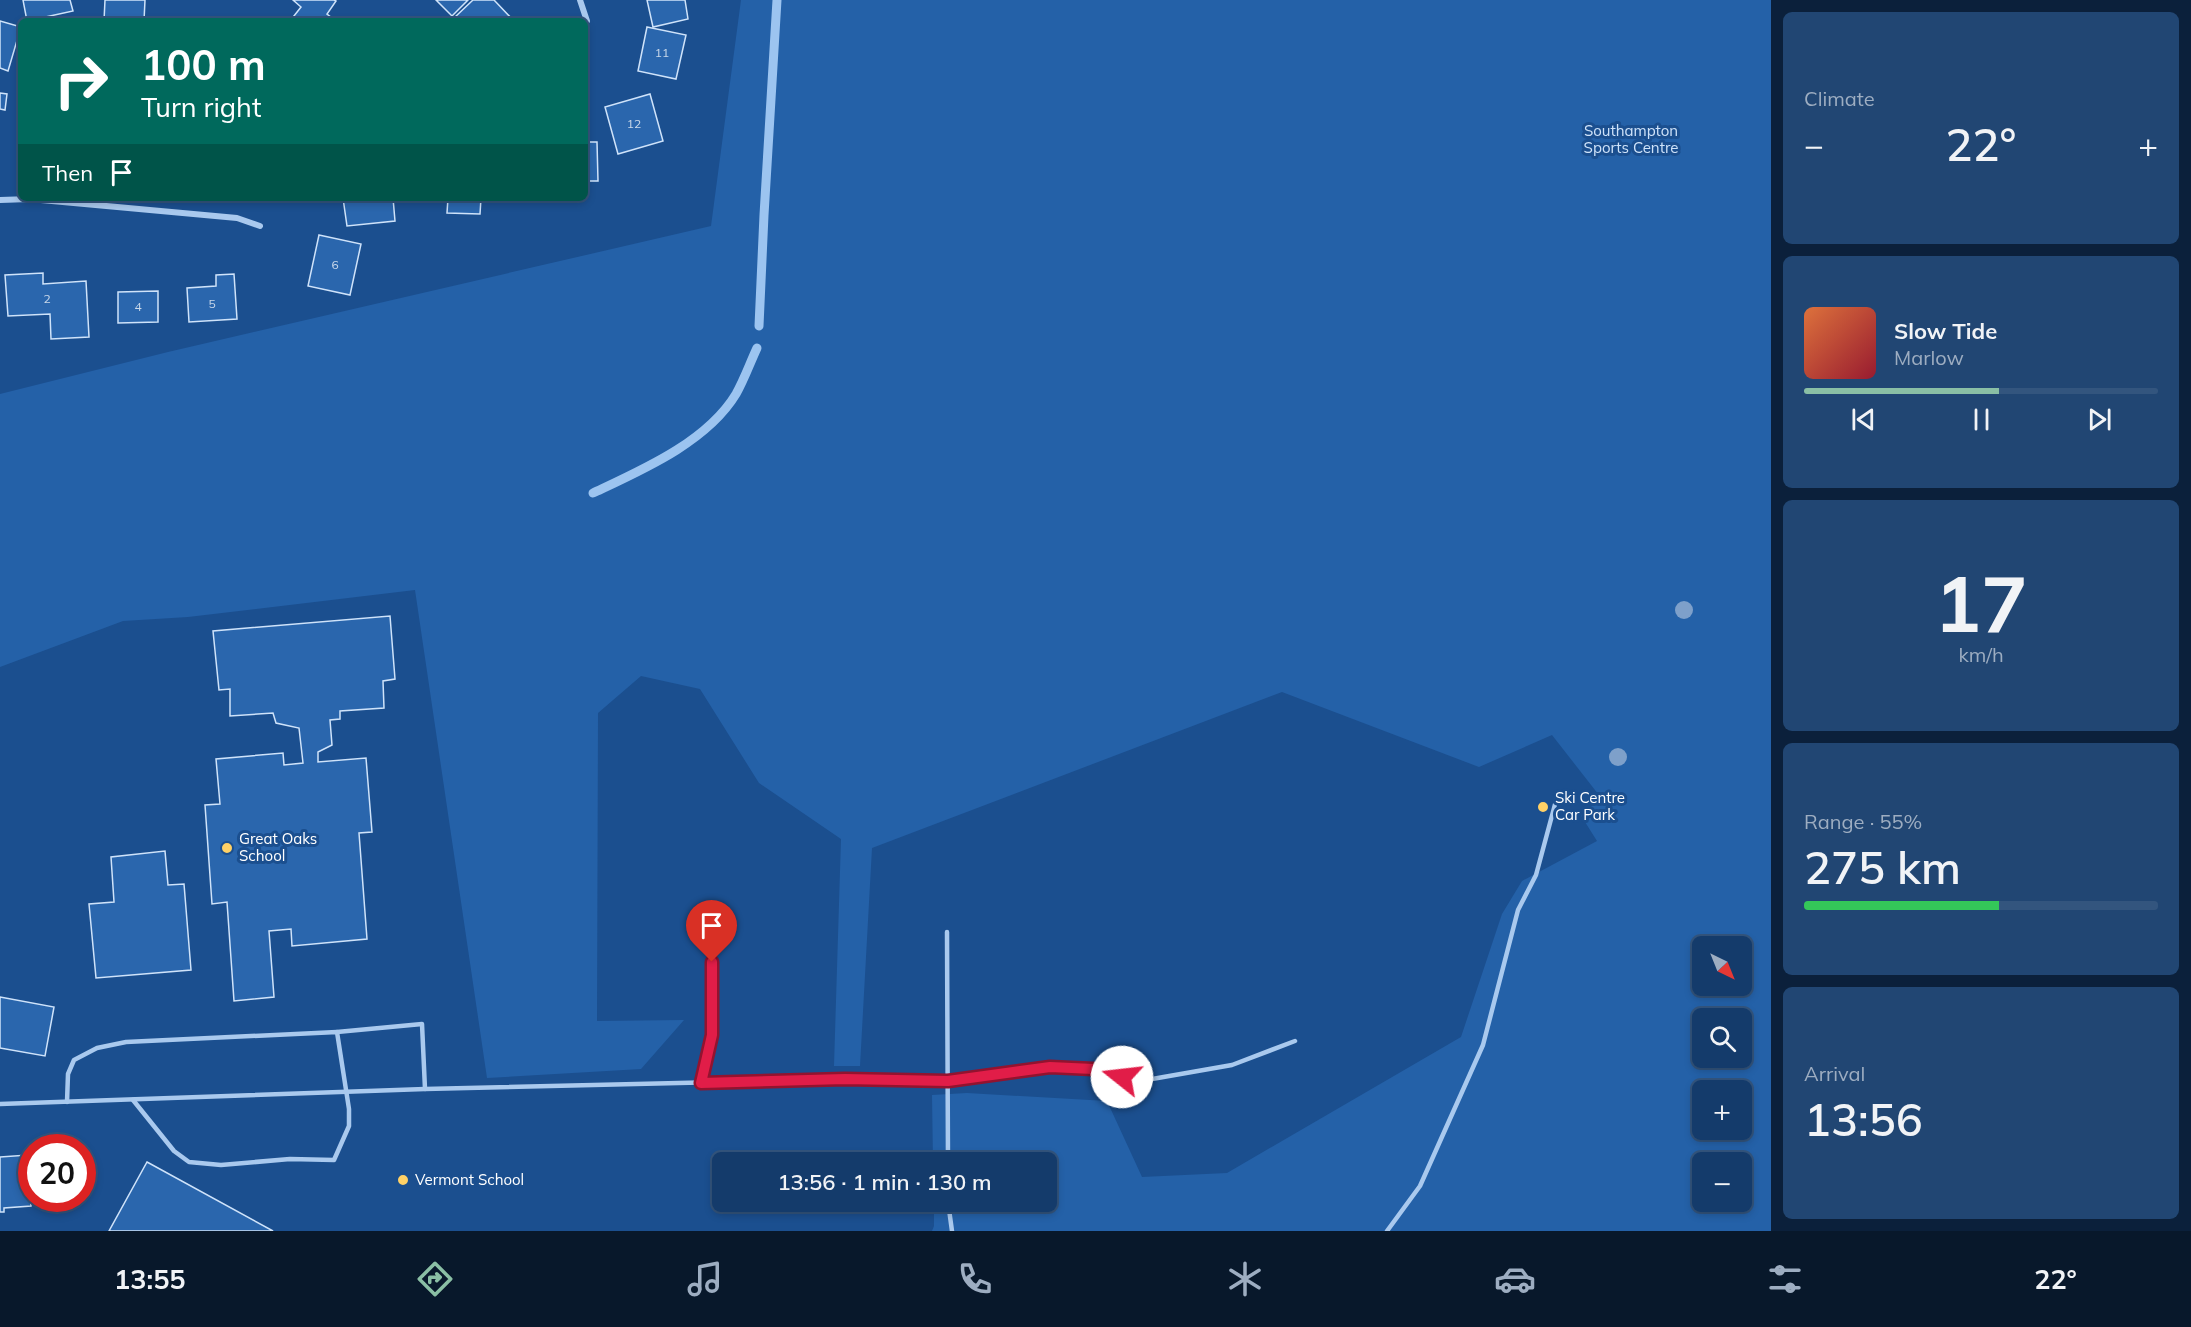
<!DOCTYPE html>
<html lang="en">
<head>
<meta charset="utf-8">
<style>
  :root { --surface:#143b6b; --page:#214673; --text:#f1f3f6; --muted:#9dadc1; --line:#33557e; --accent:#8abfa5 }
  body { margin:0; font-family:Mulish,sans-serif; background:var(--page); color:var(--text); height:100vh; display:flex; flex-direction:column; font-size:22px; white-space:nowrap }
  * { box-sizing:border-box; margin:0 }
  p { font-size:20px; color:var(--muted) }
  .icon { flex:none; width:33px; height:33px; fill:none; stroke:currentColor; stroke-width:2; stroke-linecap:round; stroke-linejoin:round }
  .map { position:relative; flex:1; overflow:hidden }
  .side { display:flex; flex-direction:column; gap:12px; padding:12px; background:#0b203b; width:420px }
  .side>* { flex:none }
  .top-card { position:absolute; left:18px; top:18px; width:570px; height:183px; border-radius:9px; box-shadow:0 3px 9px #0003,0 0 0 2px var(--line); background:#00695c; color:#fff; overflow:hidden }
  .needle { width:39px; rotate:137deg }
  .controls { position:absolute; left:1692px; top:936px; display:grid; gap:12px }
  .controls a { display:grid; place-items:center; width:60px; height:60px; border-radius:9px; background:var(--surface); box-shadow:0 3px 9px #0003,0 0 0 2px var(--line); font-size:30px }
  .speed { position:absolute; left:18px; top:1134px; display:flex; gap:12px; font-size:30px; font-weight:700; text-align:center }
  .speed>* { display:grid; place-content:center; width:78px; height:78px; border-radius:50%; background:var(--surface); box-shadow:0 3px 9px #0003,0 0 0 2px var(--line); line-height:1 }
  .speed .limit { border:9px solid #d22; background:#fff; color:#111 }
  .pin { position:absolute; display:grid; place-items:center; width:51px; height:51px; color:#fff; margin:-62px -26px; border-radius:50% 50% 50% 0; rotate:-45deg; box-shadow:0 0 6px #0007 }
  .pin .icon { rotate:45deg }
  .me { position:absolute; width:66px; margin:-33px; rotate:286deg; stroke-linejoin:round; filter:drop-shadow(0 0 4px #0008) }
  .turn { display:flex; align-items:center; gap:21px; height:126px; padding:0 24px; font-size:27px }
  .turn .icon { width:78px; height:78px; stroke-width:2.5 }
  .turn b { display:block; font-size:42px; line-height:51px }
  .then { display:flex; align-items:center; height:57px; padding:0 24px; background:#0003; gap:12px; font-size:22px }
  .big { font-size:45px; font-weight:600; line-height:1.1 }
  .side .widget { flex:1; display:flex; flex-direction:column; justify-content:center; gap:9px; min-width:0; padding:0 21px; border-radius:9px; background:var(--page) }
  .side .dial { align-items:center; gap:0 }
  .dial b { font-size:78px; line-height:1 }
  .song { display:flex; align-items:center; gap:18px }
  .cover { width:72px; height:72px; border-radius:9px; background:linear-gradient(135deg,hsl(20 70% 55%),hsl(350 70% 35%)) }
  .played { height:6px; border-radius:3px; background:linear-gradient(90deg,var(--accent) 55%,var(--line) 55%) }
  .keys { display:flex; justify-content:space-around; direction:ltr }
  .heat { display:flex; justify-content:space-between; align-items:center; font-size:33px; direction:ltr }
  .charge { height:9px; border-radius:4px; background:linear-gradient(90deg,#34c759 55%,var(--line) 0) }
  .trip { position:absolute; left:712px; top:1152px; width:345px; height:60px; border-radius:9px; background:var(--surface); box-shadow:0 3px 9px #0003,0 0 0 2px var(--line); font-weight:600; line-height:60px; text-align:center }
  .menu { display:flex; height:96px; justify-content:space-around; align-items:center; background:#08182b; color:var(--muted) }
  .menu .icon { width:42px; height:42px }
  .menu .current { color:var(--accent) }
  .menu b { font-size:27px; color:var(--text) }
  main { display:flex; flex:1; min-height:0 }
  .map>svg:first-child { display:block }
</style>
</head>
<body>
<main>
<div class="map">
<svg width="1771" height="1231" viewBox="0 0 1771 1231">
  <rect width="100%" height="100%" fill="#1b4f8f"/>
  <path fill="#2461a8" fill-rule="evenodd" d="M741,0H1771V1231H932L934,1226V1202H1047V1162H933L932,1095L967,1093L1107,1101L1142,1177L1227,1173L1461,1037L1502,914L1522,881L1597,841L1580,814L1602,799L1552,735L1479,767L1282,692L872,848L860,1066H834L841,839L759,783L700,689L641,676L598,713L597,1021L684,1020L641,1069L487,1078L415,590L188,617L123,621L0,667V394L168,352L711,226ZM1702,946H1742V986H1702ZM1702,1018H1742V1058H1702ZM1702,1090H1742V1130H1702ZM1702,1162H1742V1202H1702Z"/>
  <g fill="none" stroke-linecap="round" stroke-linejoin="round">
    <g stroke="#9cc4f0" stroke-width="9">
      <polyline points="759,326 764,215 777,0"/>
      <path d="M593,493C642,470 707,442 736,394C744,380 750,363 757,348"/>
    </g>
  </g>
  <g fill="#2a66ad" stroke="#cfe3fa" stroke-width="1.5">
    <polygon points="23,0 70,0 73,11 27,21"/>
    <polygon points="105,0 145,0 144,21 104,21"/>
    <polygon points="293,0 334,0 336,1 327,14 336,21 290,21 301,7"/>
    <polygon points="436,0 468,0 452,16"/>
    <polygon points="473,0 494,0 514,21 457,21 454,18"/>
    <polygon points="647,0 685,0 688,19 653,27"/>
    <polygon points="0,21 21,27 8,71 0,68"/>
    <polygon points="647,27 686,35 676,79 638,71"/>
    <polygon points="0,93 7,94 5,110 0,109"/>
    <polygon points="650,94 663,141 618,154 605,107"/>
    <polygon points="585,142 597,142 598,181 585,181"/>
    <polygon points="343,198 393,198 395,221 347,226"/>
    <polygon points="448,198 481,198 480,214 447,213"/>
    <polygon points="319,235 361,244 350,295 308,286"/>
    <polygon points="43,273 43,284 86,281 89,337 51,339 50,314 8,316 5,275"/>
    <polygon points="234,274 237,319 189,322 187,288 216,286 216,275"/>
    <polygon points="158,291 158,322 118,323 118,292"/>
    <polygon points="390,616 395,679 383,681 384,708 340,711 340,719 330,720 332,745 318,752 318,762 366,758 372,832 359,833 367,939 292,946 291,929 269,931 274,997 234,1001 227,902 212,904 205,805 220,804 216,759 283,753 284,765 303,763 299,728 276,723 273,713 230,716 230,689 219,690 213,631"/>
    <polygon points="165,851 168,885 184,884 191,970 96,978 89,904 114,902 111,857"/>
    <polygon points="0,997 54,1007 45,1056 0,1048"/>
    <polygon points="28,1155 31,1206 4,1208 4,1212 0,1212 0,1157"/>
    <polygon points="147,1162 273,1231 109,1231"/>
  </g>
  <g fill="none" stroke-linecap="round" stroke-linejoin="round">
    <g stroke="#a9c9ee" stroke-width="4.5">
      <polyline points="947,932 948,1162"/>
      <polyline points="337,1032 422,1024 425,1089"/>
      <polyline points="701,1083 712,1035 712,962"/>
      <polyline points="67,1102 68,1074 74,1060 97,1048 126,1042 337,1032 349,1109 349,1126 334,1160 290,1159 221,1165 189,1162 174,1151 133,1100"/>
      <polyline points="0,1104 425,1089 845,1079 948,1081 1050,1067 1093,1069 1135,1082 1232,1065 1295,1041"/>
      <polyline points="948,1202 952,1231"/>
      <polyline points="1387,1231 1420,1186 1483,1045 1518,910 1536,875 1557,797"/>
    </g>
    <g stroke="#a9c9ee" stroke-width="6">
      <polyline points="580,0 587,21"/>
      <polyline points="0,200 30,199 237,218 260,226"/>
    </g>
  </g>
  <g fill="#7ea0ca">
    <circle cx="1684" cy="610" r="9"/>
    <circle cx="1618" cy="757" r="9"/>
  </g>
  <g fill="none" stroke-linecap="round" stroke-linejoin="round">
    <g stroke="#92132f" stroke-width="15">
      <polyline id="route" points="712,962 712,1035 701,1083 845,1079 948,1081 1050,1067 1093,1069 1122,1077"/>
    </g>
    <use href="#route" stroke="#e11d48" stroke-width="10"/>
  </g>
  <g fill="#ffd166" stroke="#1b4f8f" stroke-width="2">
    <circle cx="1543" cy="807" r="6"/>
    <circle cx="227" cy="848" r="6"/>
    <circle cx="403" cy="1180" r="6"/>
  </g>
  <g text-anchor="middle" stroke-width="6" stroke-linejoin="round" paint-order="stroke">
    <g font-size="12" fill="#cad9ea">
      <text x="662" y="57">11</text>
      <text x="634" y="128">12</text>
      <text x="335" y="269">6</text>
      <text x="47" y="303">2</text>
      <text x="212" y="308">5</text>
      <text x="138" y="311">4</text>
    </g>
    <g font-size="15" fill="#cfe3fa" stroke="#1b4f8f">
      <text x="1631" y="136">Southampton<tspan x="1631" dy="17">Sports Centre</tspan></text>
    </g>
    <g font-size="15" fill="#fff" stroke="#1b4f8f" text-anchor="start">
      <text x="1555" y="803">Ski Centre<tspan x="1555" dy="17">Car Park</tspan></text>
      <text x="239" y="844">Great Oaks<tspan x="239" dy="17">School</tspan></text>
      <text x="415" y="1185">Vermont School</text>
    </g>
  </g>
</svg>
<div class="controls">
<a><svg class="needle" viewBox="-14 -14 28 28"><path d="M0-13l5 13h-10z" fill="#e53935"/><path d="M0 13l5-13h-10z" fill="#9dadc1"/></svg></a>
<a><svg class="icon" aria-label="search" viewBox="0 0 24 24"><circle cx="10" cy="10" r="6"/><path d="M15 15l6 6"/></svg></a>
<a>+</a>
<a>−</a>
</div>
<div class="speed"><div class="limit">20</div></div>
<div class="pin" style="left:712px;top:962px;background:#d93025"><svg class="icon" aria-label="arrive" viewBox="0 0 24 24"><path d="M6 21V4h12l-3 4 3 4H6"/></svg></div>
<svg class="me" style="left:1122px;top:1077px" viewBox="-20 -20 40 40"><circle r="19" fill="#fff"/><path d="M0-13L10 11 0 6-10 11z" fill="#e11d48"/></svg>
<div class="trip">13:56 · 1 min · 130 m</div>
<div class="top-card">
<div class="turn"><svg class="icon" aria-label="right" viewBox="0 0 24 24"><path d="M7 20v-9h11M14 6l5 5-5 5"/></svg><div><b>100 m</b>Turn right</div></div>
<div class="then">Then<svg class="icon" aria-label="arrive" viewBox="0 0 24 24"><path d="M6 21V4h12l-3 4 3 4H6"/></svg></div>
</div>
</div>
<section class="side">
<div class="widget"><p>Climate</p>
<div class="heat"><a>−</a><b class="big">22°</b><a>+</a></div>
</div>
<div class="widget">
<div class="song"><i class="cover"></i><div><b>Slow Tide</b><p>Marlow</p></div></div>
<div class="played"></div>
<div class="keys"><svg class="icon" aria-label="previous" viewBox="0 0 24 24"><path d="M18 5L8 12l10 7zM5 5v14"/></svg><svg class="icon" aria-label="pause" viewBox="0 0 24 24"><path d="M8 5v14M16 5v14"/></svg><svg class="icon" aria-label="next" viewBox="0 0 24 24"><path d="M6 5l10 7-10 7zM19 5v14"/></svg></div>
</div>
<div class="widget dial"><b>17</b><p>km/h</p></div>
<div class="widget"><p>Range · 55%</p><b class="big">275 km</b><div class="charge"></div></div>
<div class="widget"><p>Arrival</p><b class="big">13:56</b></div>
</section>
</main>
<nav class="menu">
<b>13:55</b>
<svg class="icon current" aria-label="directions" viewBox="0 0 24 24"><path d="M12 3l9 9-9 9-9-9zM9 14v-3h6M13 9l2 2-2 2"/></svg>
<svg class="icon" aria-label="music" viewBox="0 0 24 24"><path d="M9 18V5l10-2v13"/><circle cx="6" cy="18" r="3"/><circle cx="16" cy="16" r="3"/></svg>
<svg class="icon" aria-label="phone" viewBox="0 0 24 24"><path d="M5 4h4l2 5-3 2q2 4 5 5l2-3 5 2v4C11 20 4 13 5 4z"/></svg>
<svg class="icon" aria-label="climate" viewBox="0 0 24 24"><path d="M12 3v18M4 7l16 10M4 17L20 7"/></svg>
<svg class="icon" aria-label="car" viewBox="0 0 24 24"><path d="M5 17H2v-5l4-1 3-4h7l3 4 3 1v5h-3M9 17h6M6 11h13"/><circle cx="7" cy="17" r="2"/><circle cx="17" cy="17" r="2"/></svg>
<svg class="icon" aria-label="filters" viewBox="0 0 24 24"><path d="M4 7h16M4 17h16"/><circle cx="9" cy="7" r="2"/><circle cx="15" cy="17" r="2"/></svg>
<b>22°</b>
</nav>
</body>
</html>
